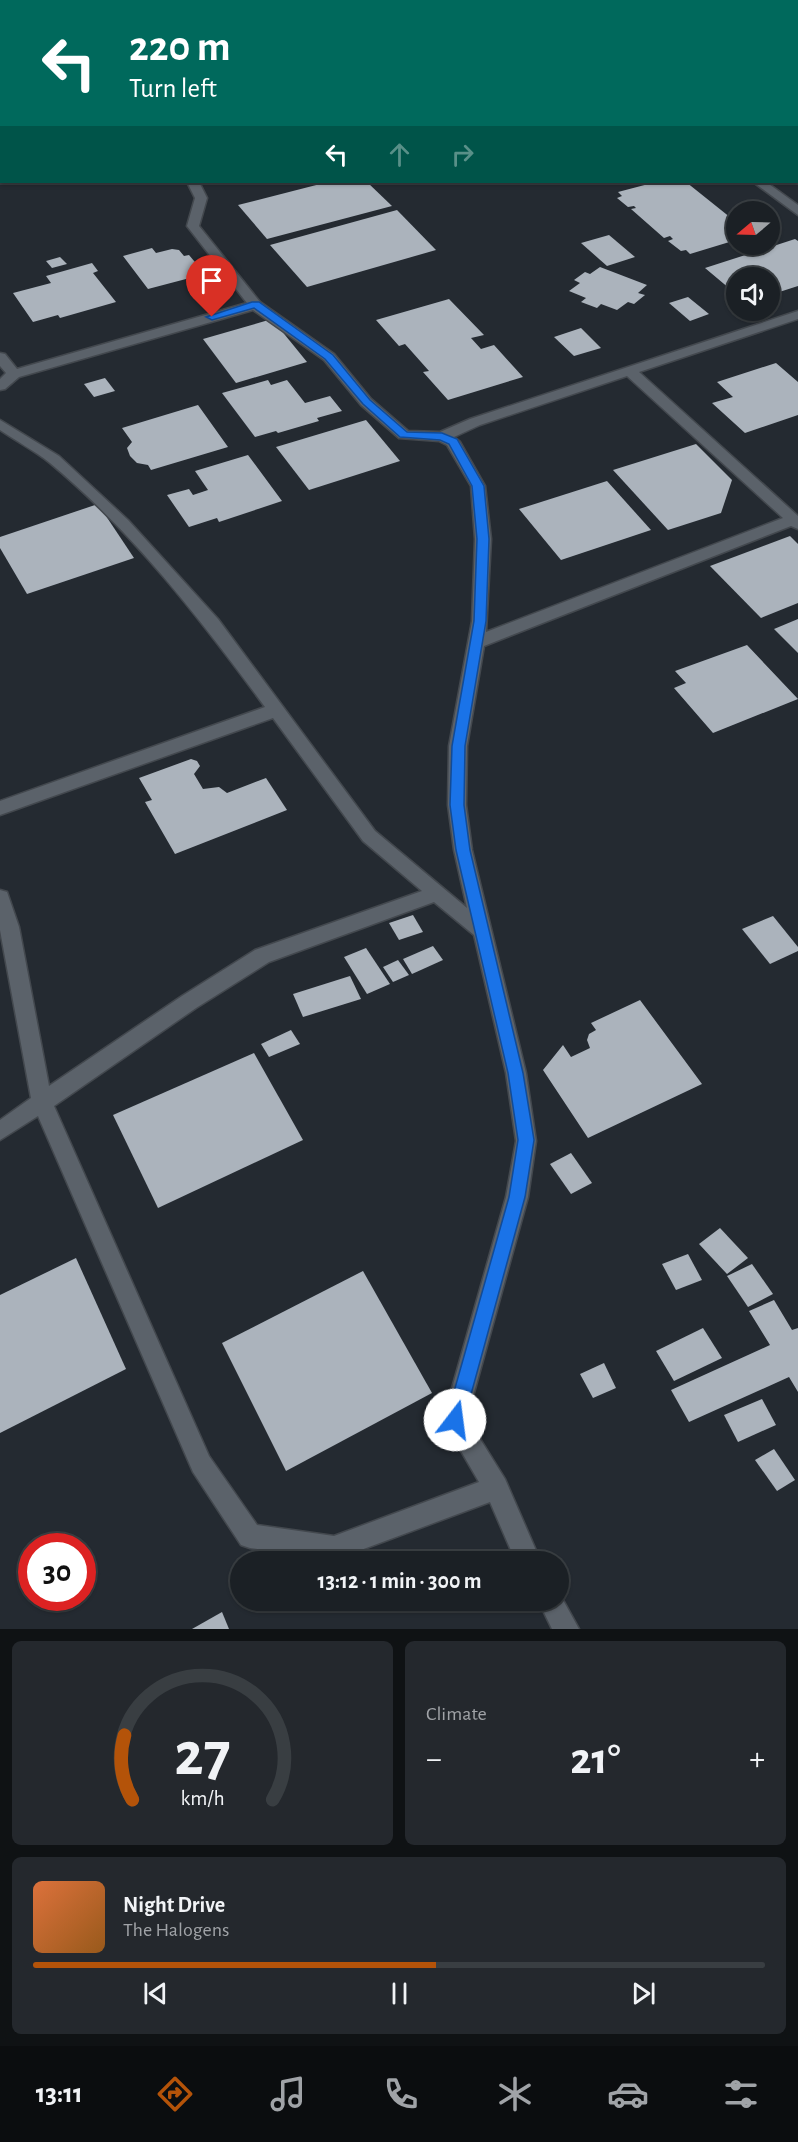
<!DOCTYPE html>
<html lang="en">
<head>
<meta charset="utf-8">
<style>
  :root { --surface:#1b2025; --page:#24282d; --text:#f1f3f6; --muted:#a0a3a7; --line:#393e42; --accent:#b45309 }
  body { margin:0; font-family:"Alegreya Sans",sans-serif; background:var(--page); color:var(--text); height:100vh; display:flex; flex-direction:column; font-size:22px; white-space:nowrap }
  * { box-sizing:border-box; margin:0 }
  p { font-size:20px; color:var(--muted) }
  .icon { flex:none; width:33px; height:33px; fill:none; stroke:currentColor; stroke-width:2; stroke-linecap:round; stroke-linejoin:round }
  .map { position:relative; height:1629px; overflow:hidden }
  .sheet { display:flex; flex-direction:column; gap:12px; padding:12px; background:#0f1214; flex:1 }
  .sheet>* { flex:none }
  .banner { position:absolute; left:0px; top:0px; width:798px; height:183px; box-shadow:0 2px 4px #0004,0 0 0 2px var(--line); background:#00695c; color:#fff; overflow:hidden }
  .needle { width:39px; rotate:251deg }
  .buttons { position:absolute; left:726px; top:201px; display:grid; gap:12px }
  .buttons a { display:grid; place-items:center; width:54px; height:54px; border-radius:50%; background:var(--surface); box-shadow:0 2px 4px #0004,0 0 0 2px var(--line); font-size:30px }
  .speed { position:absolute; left:18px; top:1533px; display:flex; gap:12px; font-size:30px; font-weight:700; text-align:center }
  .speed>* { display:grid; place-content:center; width:78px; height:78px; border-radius:50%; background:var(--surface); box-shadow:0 2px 4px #0004,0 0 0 2px var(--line); line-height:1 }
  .speed .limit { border:9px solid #d22; background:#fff; color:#111 }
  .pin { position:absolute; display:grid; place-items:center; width:51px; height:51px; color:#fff; margin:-62px -26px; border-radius:50% 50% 50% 0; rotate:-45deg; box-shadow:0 0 6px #0007 }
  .pin .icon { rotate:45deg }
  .me { position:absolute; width:66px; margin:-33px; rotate:15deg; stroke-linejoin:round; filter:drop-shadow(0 0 4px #0008) }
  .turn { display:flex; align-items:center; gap:21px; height:126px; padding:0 30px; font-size:27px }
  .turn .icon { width:78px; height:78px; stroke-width:2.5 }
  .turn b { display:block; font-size:42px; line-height:51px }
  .lanes { display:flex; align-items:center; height:57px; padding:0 30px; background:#0003; justify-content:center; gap:30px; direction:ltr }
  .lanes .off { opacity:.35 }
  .big { font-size:45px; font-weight:700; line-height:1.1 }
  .sheet .tile { flex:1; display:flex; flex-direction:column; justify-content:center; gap:9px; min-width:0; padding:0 21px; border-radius:9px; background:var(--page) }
  .sheet .dial { align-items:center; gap:0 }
  .dial svg { height:156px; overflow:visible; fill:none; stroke:var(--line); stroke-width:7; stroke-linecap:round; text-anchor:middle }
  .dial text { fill:var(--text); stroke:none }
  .song { display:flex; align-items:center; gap:18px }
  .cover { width:72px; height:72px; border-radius:9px; background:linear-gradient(135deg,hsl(20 70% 55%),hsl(30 70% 35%)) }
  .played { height:6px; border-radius:3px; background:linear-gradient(90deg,var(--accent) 55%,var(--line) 55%) }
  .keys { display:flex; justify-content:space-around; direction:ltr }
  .heat { display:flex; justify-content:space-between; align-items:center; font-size:33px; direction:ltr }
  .sheet .tiles { flex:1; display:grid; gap:12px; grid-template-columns:1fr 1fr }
  .tile:last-child { grid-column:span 2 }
  .trip { position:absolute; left:230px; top:1551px; width:339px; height:60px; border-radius:30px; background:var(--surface); box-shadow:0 2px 4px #0004,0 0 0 2px var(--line); font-weight:700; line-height:60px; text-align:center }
  .menu { display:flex; height:96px; justify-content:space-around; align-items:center; background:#0b0d0f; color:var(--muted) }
  .menu .icon { width:42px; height:42px }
  .menu .current { color:var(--accent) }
  .menu b { font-size:27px; color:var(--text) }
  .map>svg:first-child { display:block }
</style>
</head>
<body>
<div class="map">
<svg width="798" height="1629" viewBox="0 0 798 1629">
  <rect width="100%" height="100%" fill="#242a31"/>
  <g fill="#abb3bc">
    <polygon points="328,182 367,182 392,206 267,239 238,205"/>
    <polygon points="656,182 686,182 736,222 736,240 690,254 686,250 681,251 668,241 673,239 670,236 664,238 631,209 636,208 634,206 628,207 617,198 622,196 618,192"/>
    <polygon points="397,210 436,250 307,287 270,245"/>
    <polygon points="609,235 635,257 607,266 581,243"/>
    <polygon points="795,239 798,241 798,286 770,295 770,278 736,278 736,294 705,268"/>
    <polygon points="152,248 156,253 172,249 179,250 184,256 189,255 205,274 148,289 123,256"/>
    <polygon points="60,257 67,264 52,268 46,261"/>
    <polygon points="92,263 98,271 93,273 116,302 60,318 58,315 33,322 13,293 51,283 46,276"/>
    <polygon points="600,267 647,285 638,293 645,295 634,304 628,302 617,310 601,304 597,308 581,302 586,298 569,291 580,283 574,280 585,272 590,274"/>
    <polygon points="688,297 709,314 690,321 669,303"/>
    <polygon points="449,299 484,335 471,338 481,349 494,345 523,377 448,400 423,372 429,371 405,344 399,346 376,320"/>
    <polygon points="272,319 307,362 236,383 203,339"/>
    <polygon points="581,328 601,348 574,356 554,337"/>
    <polygon points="776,363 798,382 798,415 745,433 712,403 733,397 717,382"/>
    <polygon points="105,378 115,391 94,397 84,384"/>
    <polygon points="268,380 271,385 287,380 305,403 330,396 342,411 317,418 319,421 278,433 276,431 255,437 222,393"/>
    <polygon points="198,405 228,447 151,470 148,465 137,463 130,456 127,448 132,442 122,428"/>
    <polygon points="366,420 400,461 309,490 276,447"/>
    <polygon points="696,444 732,480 721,513 668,530 613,470"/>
    <polygon points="248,455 282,501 219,522 217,518 189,527 167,495 189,489 193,495 208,490 195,471"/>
    <polygon points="607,481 651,530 561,560 519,509"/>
    <polygon points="98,504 134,558 27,594 0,548 0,537"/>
    <polygon points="790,536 798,544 798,603 761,618 710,566"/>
    <polygon points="798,619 798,653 774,629"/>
    <polygon points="747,645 798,699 713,733 674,688 686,683 675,671"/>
    <polygon points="191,759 197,761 200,766 194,774 203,789 219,787 227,793 266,778 287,810 175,854 145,802 152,800 139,778"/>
    <polygon points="413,915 423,932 399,940 389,923"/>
    <polygon points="773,916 798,947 798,951 770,964 742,929"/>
    <polygon points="433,946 443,960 412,974 403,959"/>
    <polygon points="366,948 390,984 367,994 344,957"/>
    <polygon points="398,960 409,975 393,982 383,967"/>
    <polygon points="350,976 361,999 303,1017 293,994"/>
    <polygon points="640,1000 702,1084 588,1138 543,1070 563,1045 571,1057 590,1048 587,1040 589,1034 596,1030 591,1023"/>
    <polygon points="291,1030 300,1044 269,1057 261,1044"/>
    <polygon points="254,1053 303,1140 158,1208 113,1115"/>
    <polygon points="571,1153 592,1183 571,1194 550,1164"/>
    <polygon points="720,1228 748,1258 727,1274 699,1244"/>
    <polygon points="688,1254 702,1280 676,1290 662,1264"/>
    <polygon points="76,1258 126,1369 0,1433 0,1295"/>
    <polygon points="752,1264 773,1294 748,1307 727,1276"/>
    <polygon points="363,1271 432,1393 286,1471 222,1343"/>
    <polygon points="774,1300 792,1330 798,1328 798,1392 789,1377 689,1422 671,1390 770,1345 749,1311"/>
    <polygon points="703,1328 722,1358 674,1381 656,1351"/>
    <polygon points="604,1363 616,1388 593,1398 580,1374"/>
    <polygon points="762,1399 776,1425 738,1442 724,1415"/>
    <polygon points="774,1449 795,1480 777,1491 755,1460"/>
    <polygon points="222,1612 229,1629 192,1629"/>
  </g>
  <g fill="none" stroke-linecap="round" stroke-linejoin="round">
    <g stroke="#43484e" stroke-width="3">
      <g id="minor">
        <polygon points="95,0 105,0 106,2 95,2"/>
        <polygon points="505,0 516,0 517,2 506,2"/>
        <polygon points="691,0 702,0 703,2 692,2"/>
        <rect x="796" y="64" width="2" height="7"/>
        <path d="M187,182H199L207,198L199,226L260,302L334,354L371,399L408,431L440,432L470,419L798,311V319L639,372L798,516V529L791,526L484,646L467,746L466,805L472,850L526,1073L536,1141L528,1197L467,1418L505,1479L541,1562H516L490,1502L334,1560L250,1548L241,1545L193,1472L38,1116L0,1140V1120L31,1098L0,930V890L7,892L19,927L49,1086L182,996L255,950L422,891L363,841L273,718L0,815V801L265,707C201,620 134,533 50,463C35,451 16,441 0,430V420L59,456L128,520L218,619L375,831L467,908L454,850L448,805L449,746L472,621L475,539L471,486L447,445L439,441L399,438L361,405L324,360L253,310L19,377L5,389L0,390V379L6,373L0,366V353L5,354L17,369L247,303L187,226L195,198ZM627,376L783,518L486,632L491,539L485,486L460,442L454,437L480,425ZM434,902L474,935L506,1073L516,1141L506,1197L443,1420L479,1482L334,1536L257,1525L209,1456L54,1106L196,1008L269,962Z"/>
        <polygon points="753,182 766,182 798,205 798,215"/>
        <polygon points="558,1591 579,1629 552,1629 538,1600 558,1600"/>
      </g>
    </g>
    <use href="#minor" fill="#5b626a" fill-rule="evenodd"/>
  </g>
  <polygon fill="#1a73e8" stroke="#114b97" stroke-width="1.5" points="252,302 259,302 333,355 370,400 407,432 442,433 457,439 484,486 489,539 486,621 465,746 464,805 470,850 523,1073 534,1140 525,1197 464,1420 461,1426 455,1428 448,1426 446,1420 509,1197 518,1140 508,1073 456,850 450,805 452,746 474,621 477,539 472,486 449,444 440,440 400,437 363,404 325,359 254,308 212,320 206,317"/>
</svg>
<div class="buttons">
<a><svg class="needle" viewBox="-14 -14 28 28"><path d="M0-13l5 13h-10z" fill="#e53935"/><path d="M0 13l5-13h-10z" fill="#a0a3a7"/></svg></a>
<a><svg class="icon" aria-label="sound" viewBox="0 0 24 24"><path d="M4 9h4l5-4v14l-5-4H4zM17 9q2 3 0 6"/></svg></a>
</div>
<div class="speed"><div class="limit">30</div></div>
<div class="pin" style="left:212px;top:317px;background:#d93025"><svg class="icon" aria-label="arrive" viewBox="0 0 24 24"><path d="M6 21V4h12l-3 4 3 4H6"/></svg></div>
<svg class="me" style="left:455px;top:1420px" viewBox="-20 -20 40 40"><circle r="19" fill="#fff"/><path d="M0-13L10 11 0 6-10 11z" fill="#1a73e8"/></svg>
<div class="trip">13:12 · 1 min · 300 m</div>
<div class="banner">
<div class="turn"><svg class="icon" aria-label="left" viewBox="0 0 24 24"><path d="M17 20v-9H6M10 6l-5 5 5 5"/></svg><div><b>220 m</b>Turn left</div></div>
<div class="lanes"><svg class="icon" aria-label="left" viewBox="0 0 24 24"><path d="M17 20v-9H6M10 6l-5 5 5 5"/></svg><svg class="icon off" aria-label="ahead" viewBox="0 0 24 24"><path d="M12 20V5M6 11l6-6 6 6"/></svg><svg class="icon off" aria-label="right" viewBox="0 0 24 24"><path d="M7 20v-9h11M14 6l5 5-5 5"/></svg></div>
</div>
</div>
<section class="sheet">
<div class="tiles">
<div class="tile dial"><svg viewBox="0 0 100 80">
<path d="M14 69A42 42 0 1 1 86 69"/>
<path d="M14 69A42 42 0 0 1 10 36" stroke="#b45309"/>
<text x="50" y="56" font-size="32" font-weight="700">27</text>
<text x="50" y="72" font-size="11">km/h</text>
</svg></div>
<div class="tile"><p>Climate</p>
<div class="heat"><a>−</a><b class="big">21°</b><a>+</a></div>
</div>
<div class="tile">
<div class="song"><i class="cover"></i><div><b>Night Drive</b><p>The Halogens</p></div></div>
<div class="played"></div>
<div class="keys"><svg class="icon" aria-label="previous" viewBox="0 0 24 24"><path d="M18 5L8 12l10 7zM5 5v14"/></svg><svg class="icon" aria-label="pause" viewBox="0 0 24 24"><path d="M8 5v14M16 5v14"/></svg><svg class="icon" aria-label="next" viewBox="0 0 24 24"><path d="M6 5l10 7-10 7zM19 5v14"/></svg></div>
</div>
</div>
</section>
<nav class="menu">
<b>13:11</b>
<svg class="icon current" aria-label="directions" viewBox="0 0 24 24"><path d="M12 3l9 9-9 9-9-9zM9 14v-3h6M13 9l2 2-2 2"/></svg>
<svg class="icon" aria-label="music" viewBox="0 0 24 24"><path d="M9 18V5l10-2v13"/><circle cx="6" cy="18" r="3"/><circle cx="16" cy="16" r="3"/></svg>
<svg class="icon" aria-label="phone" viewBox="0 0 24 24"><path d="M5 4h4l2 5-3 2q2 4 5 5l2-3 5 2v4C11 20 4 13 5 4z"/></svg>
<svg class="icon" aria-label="climate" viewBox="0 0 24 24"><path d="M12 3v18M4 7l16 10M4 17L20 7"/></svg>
<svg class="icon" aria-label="car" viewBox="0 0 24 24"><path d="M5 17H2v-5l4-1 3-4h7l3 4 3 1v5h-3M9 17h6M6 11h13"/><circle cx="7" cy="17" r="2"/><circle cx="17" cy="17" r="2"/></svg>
<svg class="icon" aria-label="filters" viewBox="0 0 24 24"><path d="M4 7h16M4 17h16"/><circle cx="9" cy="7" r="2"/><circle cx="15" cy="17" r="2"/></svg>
</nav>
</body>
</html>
